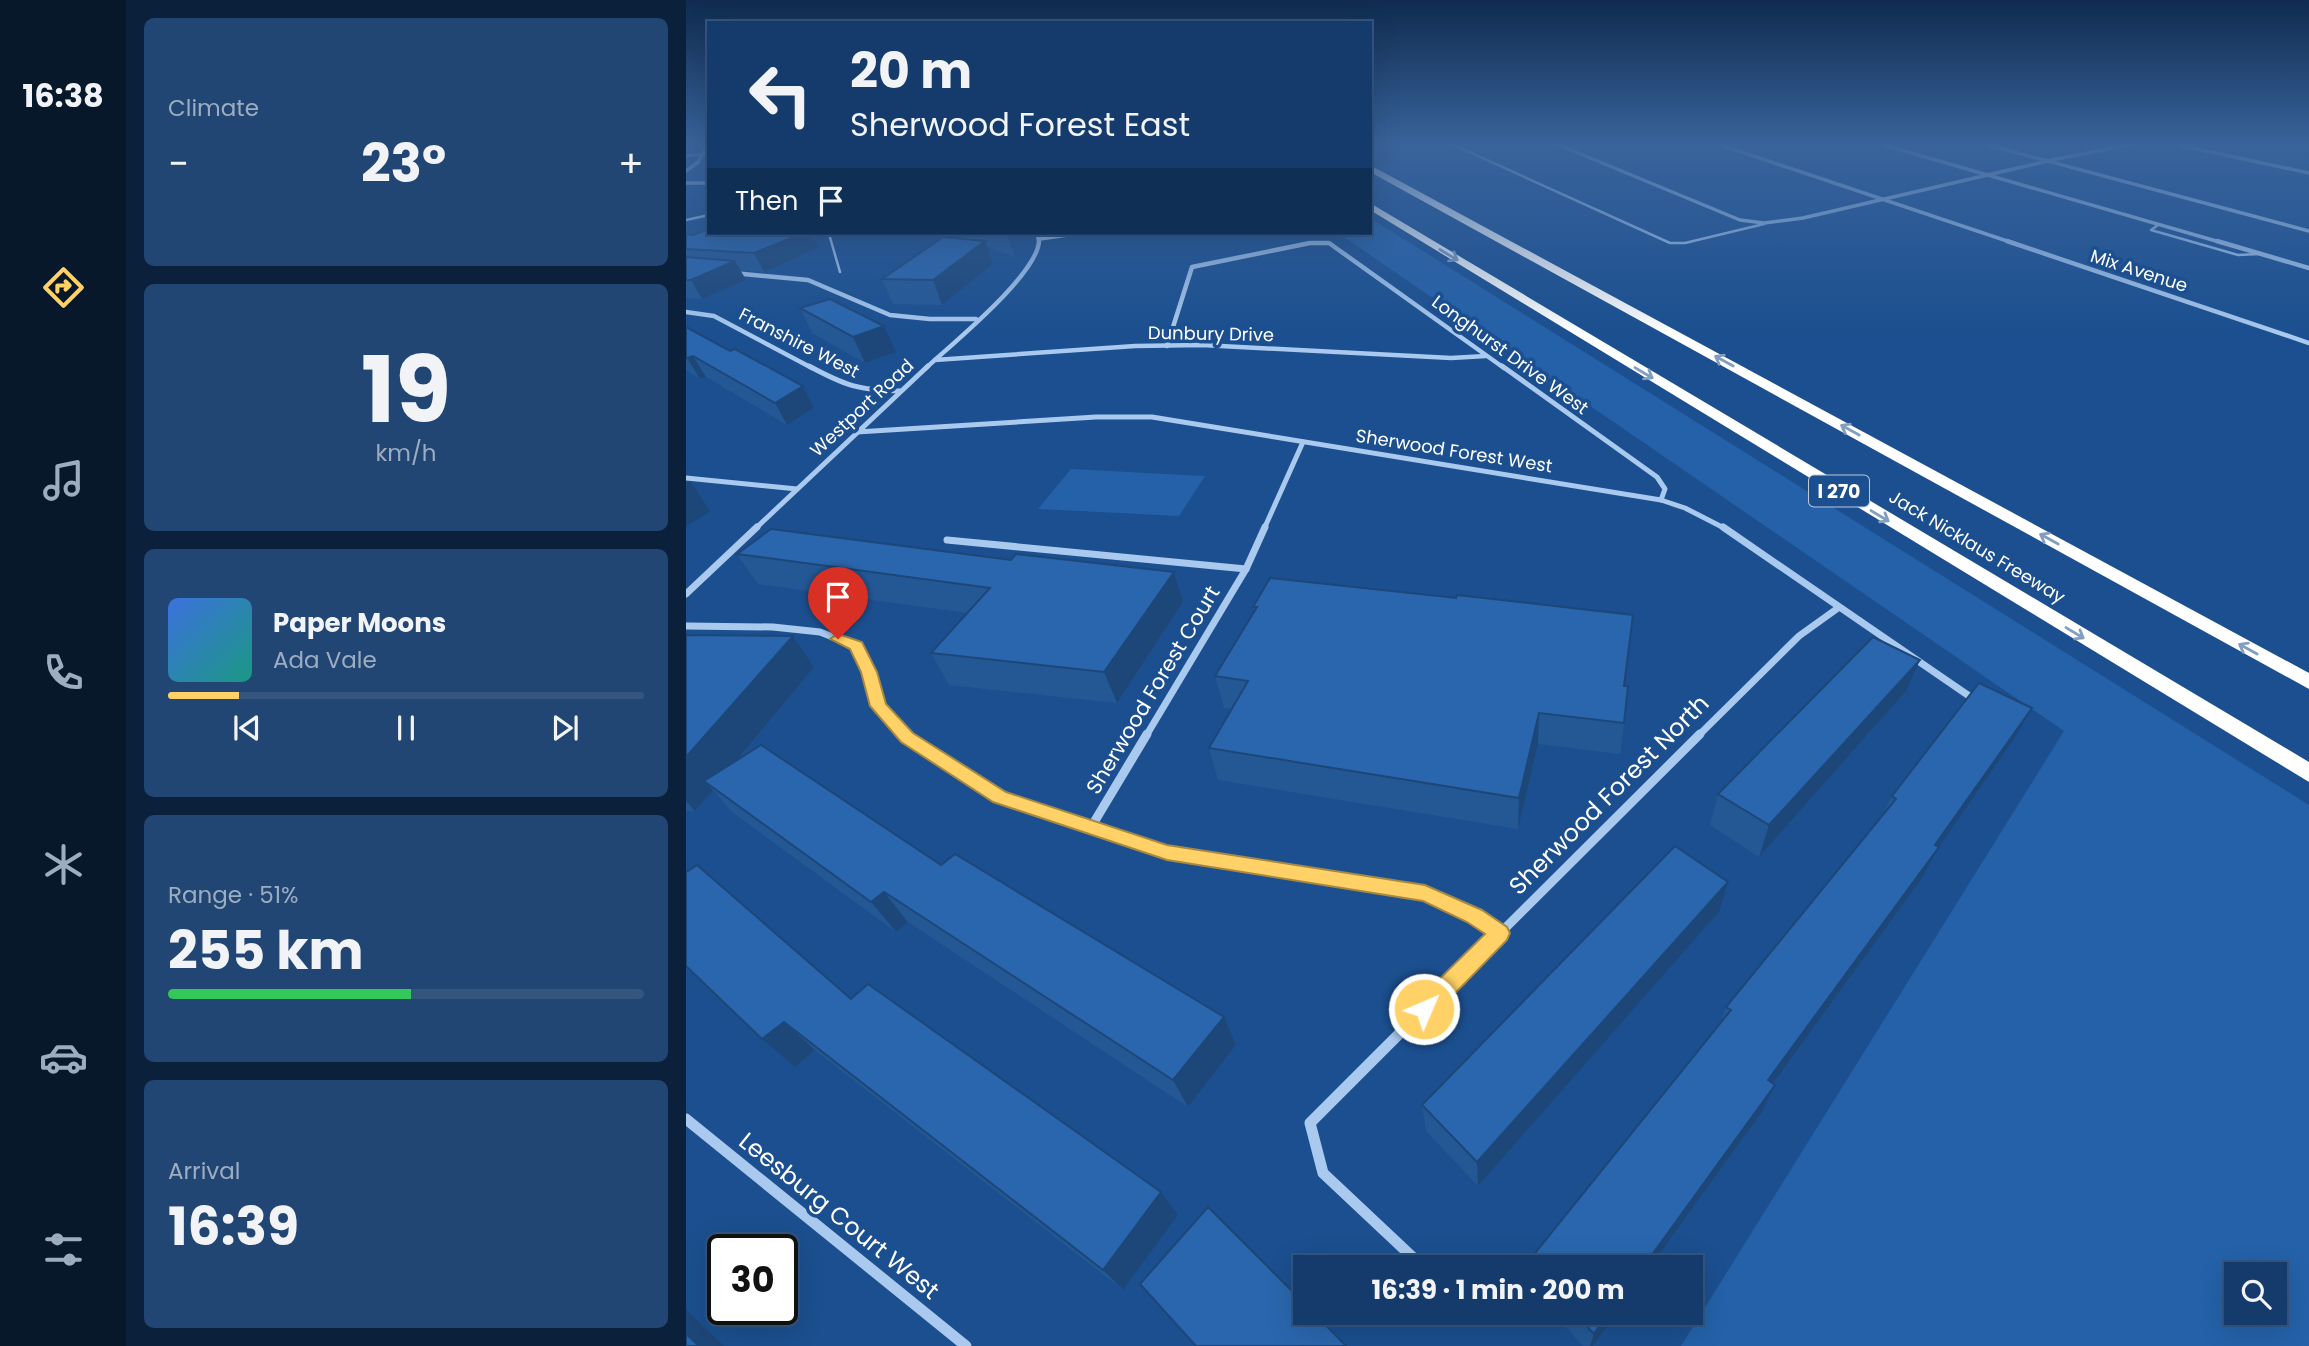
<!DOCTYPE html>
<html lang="en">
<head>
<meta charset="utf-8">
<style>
  :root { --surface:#143b6b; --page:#214673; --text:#f1f3f6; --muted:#9dadc1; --line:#33557e; --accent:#ffd166 }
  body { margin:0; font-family:Poppins,sans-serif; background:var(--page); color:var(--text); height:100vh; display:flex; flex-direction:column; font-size:26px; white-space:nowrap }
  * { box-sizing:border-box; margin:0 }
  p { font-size:23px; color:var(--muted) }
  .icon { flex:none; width:38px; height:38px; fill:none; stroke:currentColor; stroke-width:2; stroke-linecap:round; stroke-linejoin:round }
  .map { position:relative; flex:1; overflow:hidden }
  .sheet { display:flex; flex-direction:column; gap:18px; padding:18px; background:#0b203b; width:560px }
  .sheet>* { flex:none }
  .guide { position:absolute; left:21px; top:21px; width:665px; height:214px; border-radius:0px; box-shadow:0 7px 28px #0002,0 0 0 2px var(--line); background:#143b6b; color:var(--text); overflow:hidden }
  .tools { position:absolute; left:1538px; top:1262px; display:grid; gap:14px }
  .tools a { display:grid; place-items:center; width:63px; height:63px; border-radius:0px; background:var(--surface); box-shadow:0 7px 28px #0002,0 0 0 2px var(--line); font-size:35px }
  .speed { position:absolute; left:21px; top:1234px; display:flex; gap:14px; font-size:35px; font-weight:700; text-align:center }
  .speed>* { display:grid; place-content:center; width:91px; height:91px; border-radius:50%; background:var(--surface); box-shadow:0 7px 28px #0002,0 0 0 2px var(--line); line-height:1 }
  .speed .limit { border:4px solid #111; border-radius:10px; background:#fff; color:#111 }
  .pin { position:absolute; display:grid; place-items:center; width:60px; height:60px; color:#fff; margin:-72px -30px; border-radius:50% 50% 50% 0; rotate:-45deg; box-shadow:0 0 7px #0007 }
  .pin .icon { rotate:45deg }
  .me { position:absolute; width:77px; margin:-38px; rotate:45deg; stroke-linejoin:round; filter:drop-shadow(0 0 5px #0008) }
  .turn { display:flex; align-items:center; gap:24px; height:147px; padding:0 28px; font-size:32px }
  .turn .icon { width:91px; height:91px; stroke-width:2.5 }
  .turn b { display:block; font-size:49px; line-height:60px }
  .then { display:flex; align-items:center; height:66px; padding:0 28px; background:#0003; gap:14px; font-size:26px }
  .big { font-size:52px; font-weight:700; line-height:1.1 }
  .sheet .card { flex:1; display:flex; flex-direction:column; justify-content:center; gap:10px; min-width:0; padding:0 24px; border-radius:10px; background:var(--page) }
  .sheet .dial { align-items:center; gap:0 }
  .dial b { font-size:91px; line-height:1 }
  .song { display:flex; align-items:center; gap:21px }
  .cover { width:84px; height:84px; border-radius:10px; background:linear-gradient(135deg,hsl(220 70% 55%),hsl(170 70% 35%)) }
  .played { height:7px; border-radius:4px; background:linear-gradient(90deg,var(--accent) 15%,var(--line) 15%) }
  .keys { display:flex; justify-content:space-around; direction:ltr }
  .heat { display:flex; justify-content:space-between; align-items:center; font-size:38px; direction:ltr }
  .charge { height:10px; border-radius:5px; background:linear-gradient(90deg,#34c759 51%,var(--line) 0) }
  .trip { position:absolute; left:607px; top:1255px; width:410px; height:70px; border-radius:0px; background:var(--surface); box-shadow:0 7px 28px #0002,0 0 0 2px var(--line); font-weight:700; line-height:70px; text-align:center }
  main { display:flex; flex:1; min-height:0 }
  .tab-bar { display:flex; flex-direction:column; width:126px; justify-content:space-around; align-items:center; background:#08182b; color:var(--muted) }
  .tab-bar .icon { width:49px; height:49px }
  .tab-bar .active { color:var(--accent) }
  .tab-bar b { font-size:32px; color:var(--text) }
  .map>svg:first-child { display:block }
</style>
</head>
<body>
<main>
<nav class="tab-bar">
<b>16:38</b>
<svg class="icon active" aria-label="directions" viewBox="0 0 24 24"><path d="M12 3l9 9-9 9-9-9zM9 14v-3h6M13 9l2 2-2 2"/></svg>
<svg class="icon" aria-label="music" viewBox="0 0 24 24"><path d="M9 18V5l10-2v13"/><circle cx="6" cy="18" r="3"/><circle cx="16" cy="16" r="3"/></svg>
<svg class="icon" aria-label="phone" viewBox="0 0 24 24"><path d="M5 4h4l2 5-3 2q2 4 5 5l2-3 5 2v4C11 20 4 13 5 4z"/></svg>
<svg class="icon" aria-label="climate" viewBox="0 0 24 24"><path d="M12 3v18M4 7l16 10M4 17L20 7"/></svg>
<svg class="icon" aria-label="car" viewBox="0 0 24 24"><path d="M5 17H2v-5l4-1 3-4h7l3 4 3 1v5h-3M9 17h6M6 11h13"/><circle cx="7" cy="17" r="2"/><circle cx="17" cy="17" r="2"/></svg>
<svg class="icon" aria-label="filters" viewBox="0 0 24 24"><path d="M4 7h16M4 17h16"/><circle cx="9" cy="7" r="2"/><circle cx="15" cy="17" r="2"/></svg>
</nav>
<section class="sheet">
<div class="card"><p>Climate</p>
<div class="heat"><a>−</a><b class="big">23°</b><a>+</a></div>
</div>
<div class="card dial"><b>19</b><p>km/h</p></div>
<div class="card">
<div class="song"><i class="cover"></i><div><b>Paper Moons</b><p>Ada Vale</p></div></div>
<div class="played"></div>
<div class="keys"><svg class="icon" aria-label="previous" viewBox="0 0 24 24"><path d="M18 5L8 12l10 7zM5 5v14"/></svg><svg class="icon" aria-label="pause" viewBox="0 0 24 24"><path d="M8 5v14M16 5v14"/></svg><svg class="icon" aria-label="next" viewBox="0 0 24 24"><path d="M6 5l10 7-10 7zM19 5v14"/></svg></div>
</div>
<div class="card"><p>Range · 51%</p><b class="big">255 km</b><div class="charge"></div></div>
<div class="card"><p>Arrival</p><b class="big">16:39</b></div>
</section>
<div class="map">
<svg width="1623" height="1346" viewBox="0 0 1623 1346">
  <rect width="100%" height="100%" fill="#1b4f8f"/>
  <g fill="#2461a8" fill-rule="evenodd">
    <path d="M684,218L1623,805V1346H995L1378,731L652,233H684ZM1550,1274H1589V1312H1550Z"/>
    <polygon points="385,469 518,476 519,476 493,516 352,509"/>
  </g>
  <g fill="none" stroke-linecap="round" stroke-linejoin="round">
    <g stroke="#a9c9ee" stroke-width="2.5">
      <polyline points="768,145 984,243 999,243 1078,224"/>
      <polyline points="0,156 18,154"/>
      <polyline points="0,220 23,215"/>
      <polyline points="1472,225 1465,230 1552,255 1573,254"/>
      <polyline points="123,233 147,233"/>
      <polyline points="143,234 154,272"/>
    </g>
    <g stroke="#a9c9ee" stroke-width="3.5">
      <polyline points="873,145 1054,220 1078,223 1117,218 1370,159 1443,145"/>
      <polyline points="1035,145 1327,243"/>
      <polyline points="1198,145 1537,243"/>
      <polyline points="1302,145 1623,231"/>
      <polyline points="1493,145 1623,173"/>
      <polyline points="0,171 12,162 21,145"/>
      <polyline points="0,183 23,183"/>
      <polyline points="351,233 353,243"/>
      <polyline points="354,239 396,233"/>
      <polyline points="623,243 643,243"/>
    </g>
    <g stroke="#a9c9ee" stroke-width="4.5">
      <polyline points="1321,241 1623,343"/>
      <polyline points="1531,241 1623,268"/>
      <polyline points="47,273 122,280 204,315 244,319 290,319"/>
      <polyline points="0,312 28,316 126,368"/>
      <polyline points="481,346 506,267 624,243 643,243 818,368"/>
      <polyline points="249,360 449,346 516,345 765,358 800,356"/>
      <path d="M240,368C266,344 352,274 353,241"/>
    </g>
    <g stroke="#a9c9ee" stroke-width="5">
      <path d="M123,366C160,386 172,390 214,391"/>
      <polyline points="816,366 971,477 979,489 975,500"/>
      <polyline points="171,432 410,417 466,417 975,500 999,508 1040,529"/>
      <polyline points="0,478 111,489"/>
      <polyline points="69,529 242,366"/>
      <polyline points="578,529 617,442"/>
    </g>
    <g stroke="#a9c9ee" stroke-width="7">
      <polyline points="1037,527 1289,700"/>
      <polyline points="261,540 560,569"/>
      <polyline points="0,594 71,527"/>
      <polyline points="0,626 87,627 134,632 170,646 183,672 192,706 220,736"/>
      <polyline points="460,736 560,569 579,527"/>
      <polyline points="1012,736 1113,636 1152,608"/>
    </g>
    <g stroke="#a9c9ee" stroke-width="9">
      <polyline points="219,734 314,797 481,852 739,893 789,916 814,933"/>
      <polyline points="404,829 461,734"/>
      <polyline points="744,1003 1014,734"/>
    </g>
    <g stroke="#a9c9ee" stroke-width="11">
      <polyline points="0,1119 280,1346"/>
      <polyline points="737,1267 637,1173 624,1123 746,1001"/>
    </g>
    <g fill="#fff" fill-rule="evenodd">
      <polygon points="684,165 1623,673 1623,689 684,172"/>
      <polygon points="684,203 1623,762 1623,782 684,210"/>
    </g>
  </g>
  <g fill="#245895">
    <polygon points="262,233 320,233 329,257 301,247 307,264 256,305 207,304 196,279 280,239"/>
    <polygon points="0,234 132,248 78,272 54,270 60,280 16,299 0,298"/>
    <polygon points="114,308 210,352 179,363 126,333"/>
    <polygon points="0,327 44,351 117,386 128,408 101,425 20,377 14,379 0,370"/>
    <polygon points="51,554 325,560 488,572 497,602 431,703 263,685 245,653 281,613 72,584"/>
    <polygon points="567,607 938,686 938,723 934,754 852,744 832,829 532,780 523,748 546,709 538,708 529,676 569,611"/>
    <polygon points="0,635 107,636 128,667 52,760 255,865 538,1017 550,1045 502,1107 222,922 210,932 46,812 27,790 9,811 0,811"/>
    <polygon points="1220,691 1073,857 1024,825 1032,794"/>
    <polygon points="1328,739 1253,847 1236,878 1087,1084 1089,1085 1076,1112 964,1267 841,1267 841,1263 1035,1022 1040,1007 1197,814 1206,796"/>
    <polygon points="1033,912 792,1186 740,1131 736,1105"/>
    <polygon points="0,966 165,999 492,1215 437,1290 129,1050 109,1067"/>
    <polygon points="866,1312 931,1312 907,1346 897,1346"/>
  </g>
  <g fill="#1d4779">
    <polygon points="117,233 125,233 132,248 78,272 68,253"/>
    <polygon points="299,241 307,264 256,305 247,280"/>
    <polygon points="49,261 60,280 16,299 5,280"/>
    <polygon points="198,326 210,352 179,363 167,337"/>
    <polygon points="7,356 20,377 14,379 1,358"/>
    <polygon points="117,386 128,408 101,425 89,403"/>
    <polygon points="4,481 24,511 0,527 0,484"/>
    <polygon points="488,572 497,602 431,703 418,672"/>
    <polygon points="107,636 128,667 28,788 18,781 27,790 9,811 0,801 0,757"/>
    <polygon points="1234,660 1220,691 1073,857 1083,825"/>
    <polygon points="1346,708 1328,739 1251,850 1253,847 1236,878 1070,1107 1082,1080"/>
    <polygon points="853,713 852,744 832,829 833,798"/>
    <polygon points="1042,882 1033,912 792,1186 791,1162"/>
    <polygon points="198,892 222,922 210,932 185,902"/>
    <polygon points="538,1017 550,1045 502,1107 487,1080"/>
    <polygon points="98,1022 129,1050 109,1067 76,1039"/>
    <polygon points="1089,1085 1076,1112 964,1267 957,1267"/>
    <polygon points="475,1192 492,1215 437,1290 417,1270"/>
    <polygon points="0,1309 38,1346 13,1346 0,1334"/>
    <polygon points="923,1312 931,1312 907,1346 904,1346 908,1334"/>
  </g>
  <g fill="#2a66ad" stroke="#1d4779" stroke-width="2">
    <polygon points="23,229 23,233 117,233 68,253 0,249 0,234 7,235"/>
    <polygon points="257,237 299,241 247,280 196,279"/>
    <polygon points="0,257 49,261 5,280 0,280"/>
    <polygon points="144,299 198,326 167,337 114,308"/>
    <polygon points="0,327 44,351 49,349 117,386 89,403 7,356 1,358 0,357"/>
    <polygon points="85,529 325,560 330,554 488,572 418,672 245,653 304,588 51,554"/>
    <polygon points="584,578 770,598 771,595 947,615 938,686 942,686 938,723 853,713 833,798 523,748 562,681 529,676 571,607 567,607"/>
    <polygon points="0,635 107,636 0,757"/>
    <polygon points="1187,637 1234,660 1083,825 1032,794"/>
    <polygon points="1293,683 1346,708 1249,845 1253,847 1082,1080 1089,1085 957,1267 845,1267 841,1263 1045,1010 1040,1007 1210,799 1206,796"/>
    <polygon points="75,745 255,865 269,854 538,1017 487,1080 198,892 185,902 18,781"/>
    <polygon points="989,846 1042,882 791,1162 736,1105"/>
    <polygon points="11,865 165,999 182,984 475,1192 417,1270 98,1022 76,1039 0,966 0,871 2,871"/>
    <polygon points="522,1207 620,1305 620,1312 627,1312 660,1346 510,1346 454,1284"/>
    <polygon points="887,1312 923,1312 908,1334"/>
    <polygon points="0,1334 13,1346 0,1346"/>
  </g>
  <defs><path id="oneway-shaft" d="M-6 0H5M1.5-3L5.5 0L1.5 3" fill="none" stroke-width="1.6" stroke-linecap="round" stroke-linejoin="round" transform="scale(1.75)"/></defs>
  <g stroke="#829ec1">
    <use href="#oneway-shaft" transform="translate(763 255) rotate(31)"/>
    <use href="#oneway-shaft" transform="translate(1038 361) rotate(-151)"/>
    <use href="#oneway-shaft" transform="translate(958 373) rotate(31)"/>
    <use href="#oneway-shaft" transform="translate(1164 430) rotate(-151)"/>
    <use href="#oneway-shaft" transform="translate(1194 516) rotate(31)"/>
    <use href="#oneway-shaft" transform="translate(1363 539) rotate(-151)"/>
    <use href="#oneway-shaft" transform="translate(1389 633) rotate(31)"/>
    <use href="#oneway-shaft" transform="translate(1562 649) rotate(-151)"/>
  </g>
  <linearGradient id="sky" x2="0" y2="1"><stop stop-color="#0f2b4f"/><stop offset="0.43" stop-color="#39639b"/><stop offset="1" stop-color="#39639b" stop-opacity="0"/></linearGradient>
  <rect width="1623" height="334" fill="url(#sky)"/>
  <polygon fill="#ffd166" stroke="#a68842" stroke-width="2" points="152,634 176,642 191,672 200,704 227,733 320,792 481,845 739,885 796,910 821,927 824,933 821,940 746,1017 738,1020 730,1017 727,1009 730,1002 799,934 781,922 737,901 481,860 307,802 215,742 184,706 175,672 164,649 144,639"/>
  <g text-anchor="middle" stroke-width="7" stroke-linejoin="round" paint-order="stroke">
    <g font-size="18" fill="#fff" stroke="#1b4f8f">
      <text transform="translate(1453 271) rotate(18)" y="6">Mix Avenue</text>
      <text transform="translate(525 334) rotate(1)" y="6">Dunbury Drive</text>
      <text transform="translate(113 343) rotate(27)" y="6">Franshire West</text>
      <text transform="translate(824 355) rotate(36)" y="6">Longhurst Drive West</text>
      <text transform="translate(176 408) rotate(-43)" y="6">Westport Road</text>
      <text transform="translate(768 451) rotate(9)" y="6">Sherwood Forest West</text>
      <text transform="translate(1291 547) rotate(31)" y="6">Jack Nicklaus Freeway</text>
    </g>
    <rect fill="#1b4f8f" stroke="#bbcadd" stroke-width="2" x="1123" y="475.5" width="60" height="31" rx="5"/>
    <g font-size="19" font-weight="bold" fill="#fff">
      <text x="1153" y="498">I 270</text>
    </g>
    <g font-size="21" fill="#fff" stroke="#1b4f8f">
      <text transform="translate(467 690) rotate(-59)" y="7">Sherwood Forest Court</text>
    </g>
    <g font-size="24" fill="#fff" stroke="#1b4f8f">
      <text transform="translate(923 795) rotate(-45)" y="8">Sherwood Forest North</text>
      <text transform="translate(153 1216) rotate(39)" y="8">Leesburg Court West</text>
    </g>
  </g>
</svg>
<div class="tools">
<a><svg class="icon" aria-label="search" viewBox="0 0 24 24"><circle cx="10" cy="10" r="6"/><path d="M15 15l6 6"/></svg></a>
</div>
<div class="speed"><div class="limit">30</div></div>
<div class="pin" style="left:152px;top:639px;background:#d93025"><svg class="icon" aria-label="arrive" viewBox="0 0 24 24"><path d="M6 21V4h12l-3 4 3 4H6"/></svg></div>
<svg class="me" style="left:738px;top:1009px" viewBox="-20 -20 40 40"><circle r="17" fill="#ffd166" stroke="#fff" stroke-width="3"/><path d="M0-11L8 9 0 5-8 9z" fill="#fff"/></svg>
<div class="trip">16:39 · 1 min · 200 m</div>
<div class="guide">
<div class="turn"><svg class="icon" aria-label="left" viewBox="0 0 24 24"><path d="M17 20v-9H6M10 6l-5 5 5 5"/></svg><div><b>20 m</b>Sherwood Forest East</div></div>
<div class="then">Then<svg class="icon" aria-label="arrive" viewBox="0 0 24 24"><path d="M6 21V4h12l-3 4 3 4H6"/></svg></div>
</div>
</div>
</main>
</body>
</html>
